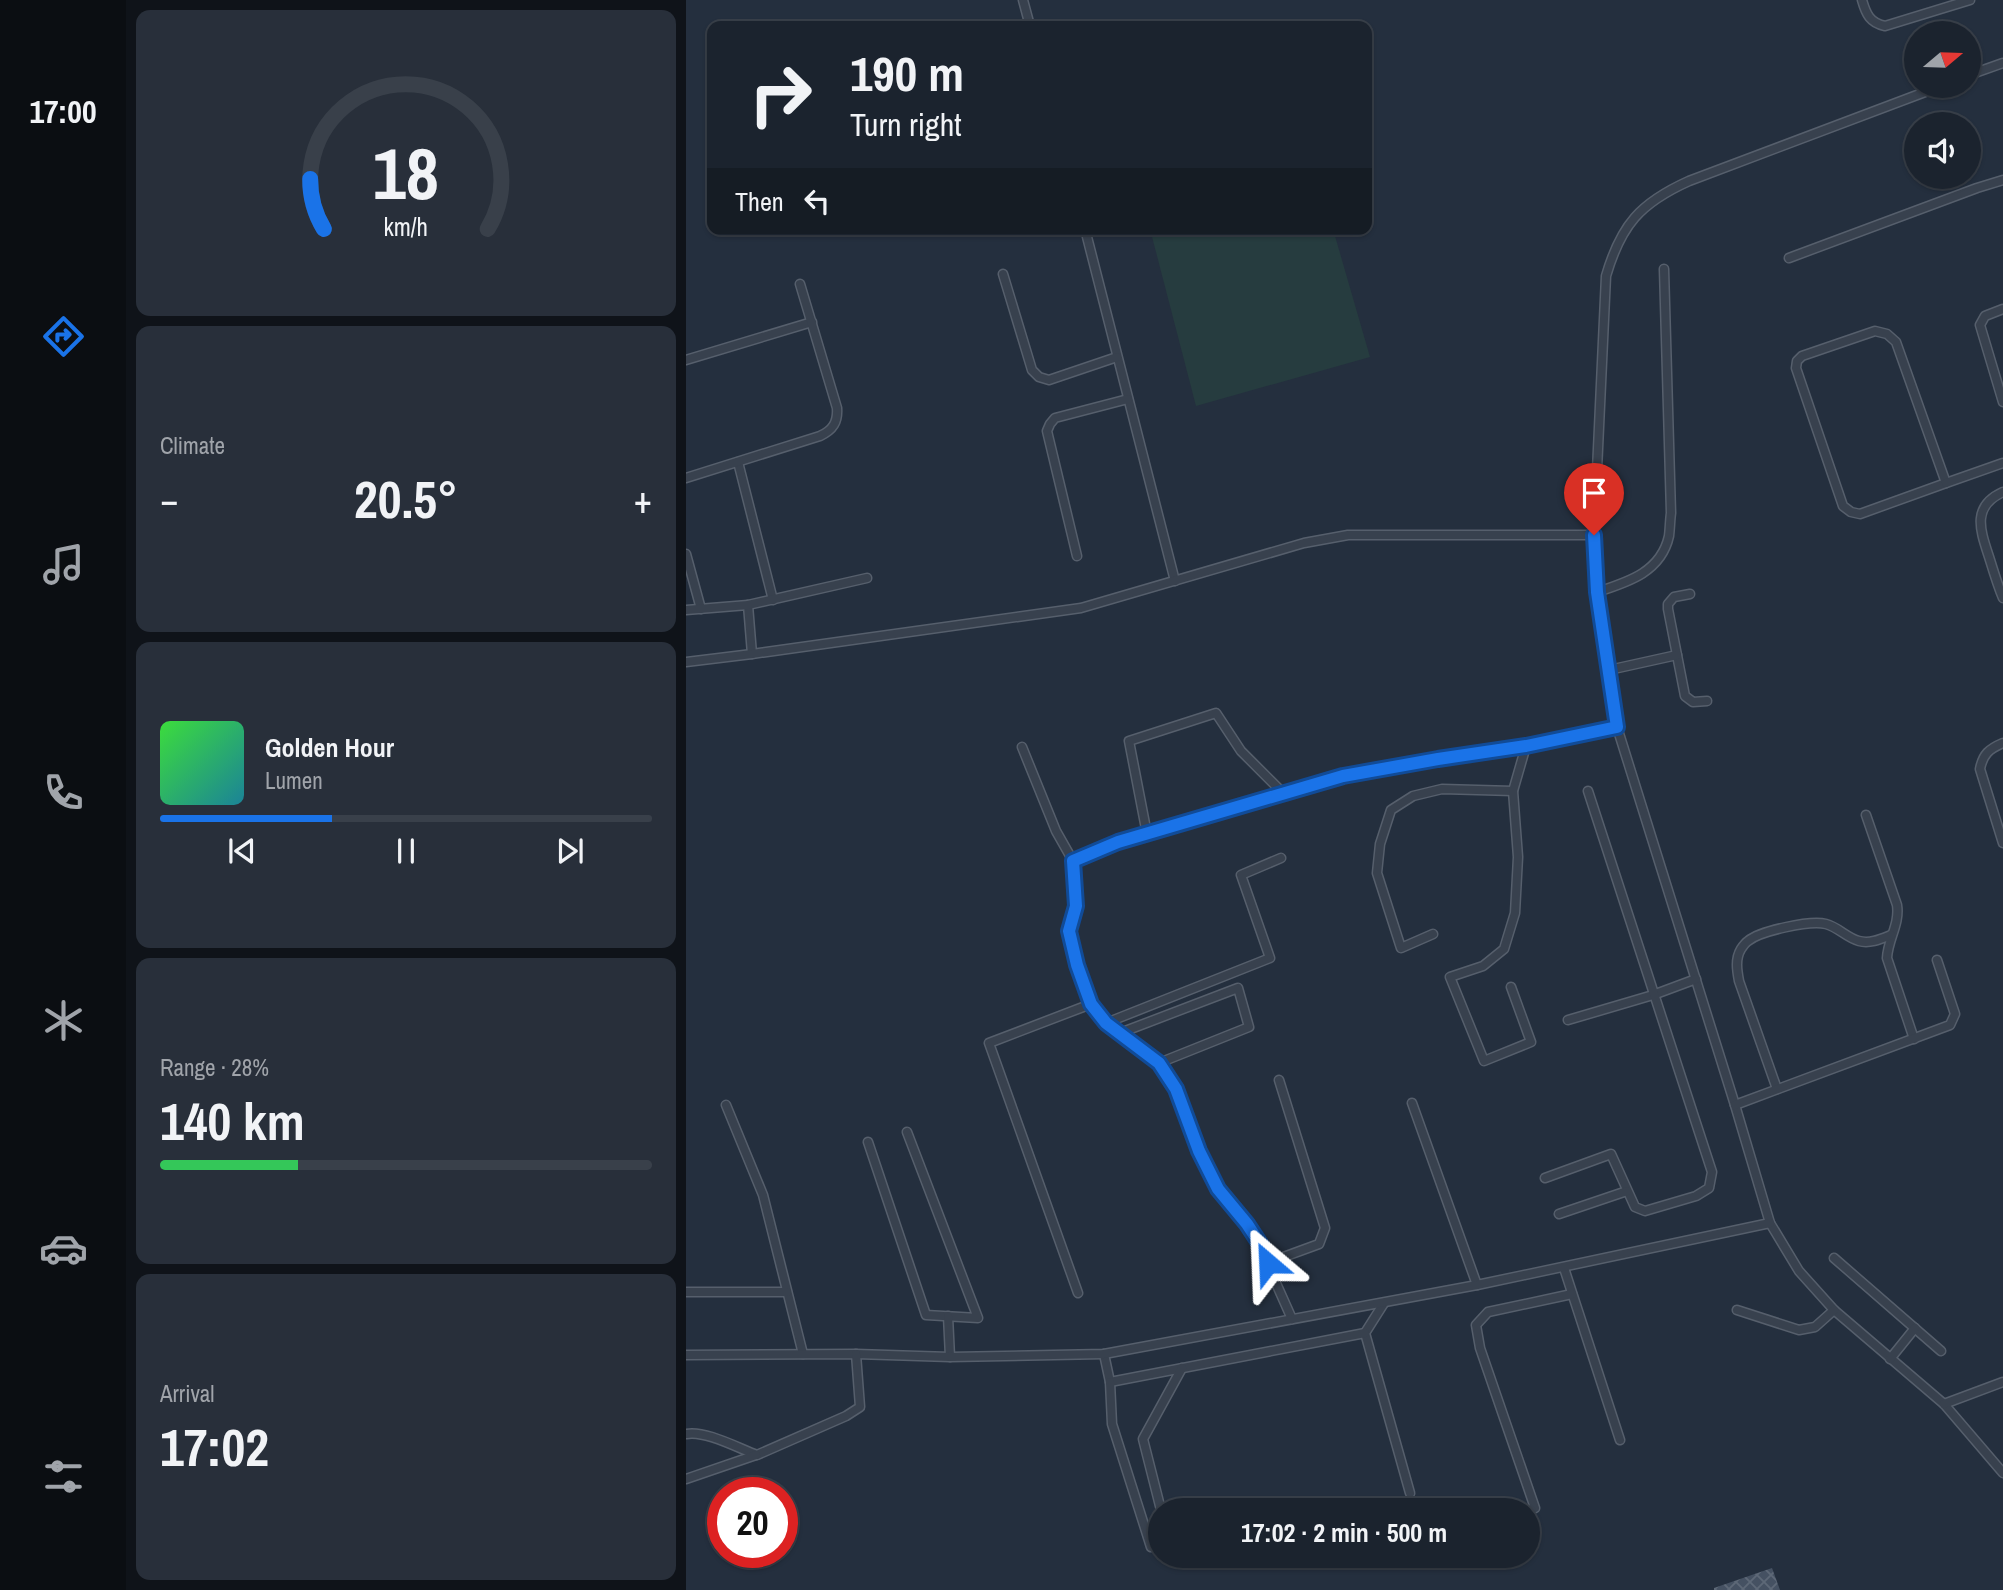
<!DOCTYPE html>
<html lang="en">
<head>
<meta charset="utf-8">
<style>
  :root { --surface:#1b232e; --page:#282f3a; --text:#f1f3f6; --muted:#a0a4aa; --line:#39404a; --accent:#1a73e8 }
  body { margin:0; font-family:"Archivo Narrow",sans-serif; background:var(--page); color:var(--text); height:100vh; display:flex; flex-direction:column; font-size:26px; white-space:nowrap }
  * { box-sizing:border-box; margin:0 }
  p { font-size:23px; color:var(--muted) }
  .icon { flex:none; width:38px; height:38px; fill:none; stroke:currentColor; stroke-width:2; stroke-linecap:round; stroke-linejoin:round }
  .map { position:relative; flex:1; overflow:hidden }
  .side { display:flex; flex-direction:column; gap:10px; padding:10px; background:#0f1319; width:560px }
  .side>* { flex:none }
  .hud { position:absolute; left:21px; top:21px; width:665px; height:214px; border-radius:14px; box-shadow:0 2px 5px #0004,0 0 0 2px var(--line); background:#1b232e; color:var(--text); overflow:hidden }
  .needle { width:46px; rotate:71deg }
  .buttons { position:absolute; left:1218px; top:21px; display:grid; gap:14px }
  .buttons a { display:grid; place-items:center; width:77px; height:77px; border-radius:50%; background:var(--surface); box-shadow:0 2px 5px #0004,0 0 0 2px var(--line); font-size:35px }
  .speed { position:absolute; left:21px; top:1477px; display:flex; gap:14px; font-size:35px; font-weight:700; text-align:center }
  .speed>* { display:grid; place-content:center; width:91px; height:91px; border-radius:50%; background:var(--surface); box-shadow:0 2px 5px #0004,0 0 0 2px var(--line); line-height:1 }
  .speed .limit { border:10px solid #d22; background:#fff; color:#111 }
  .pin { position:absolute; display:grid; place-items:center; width:60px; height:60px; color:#fff; margin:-72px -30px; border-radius:50% 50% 50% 0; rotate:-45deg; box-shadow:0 0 7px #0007 }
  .pin .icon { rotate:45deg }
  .me { position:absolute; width:77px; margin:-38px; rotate:334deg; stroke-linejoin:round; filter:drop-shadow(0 0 5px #0008) }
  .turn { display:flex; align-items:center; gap:24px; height:147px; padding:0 28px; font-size:32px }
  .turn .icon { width:91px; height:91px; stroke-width:2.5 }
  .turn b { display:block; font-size:49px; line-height:60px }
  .then { display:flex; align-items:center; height:66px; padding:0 28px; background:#0003; gap:14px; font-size:26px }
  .big { font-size:52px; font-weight:700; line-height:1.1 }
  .side .widget { flex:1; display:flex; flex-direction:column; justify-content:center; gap:10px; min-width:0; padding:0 24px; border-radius:14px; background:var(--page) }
  .side .dial { align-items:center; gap:0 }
  .dial svg { height:182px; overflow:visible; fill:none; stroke:var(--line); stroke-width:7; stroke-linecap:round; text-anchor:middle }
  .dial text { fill:var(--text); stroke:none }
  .song { display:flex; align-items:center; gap:21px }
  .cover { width:84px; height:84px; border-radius:10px; background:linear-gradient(135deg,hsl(120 70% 55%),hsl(190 70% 35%)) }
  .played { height:7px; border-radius:4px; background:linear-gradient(90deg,var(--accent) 35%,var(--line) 35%) }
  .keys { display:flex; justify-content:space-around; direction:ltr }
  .heat { display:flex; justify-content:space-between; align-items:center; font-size:38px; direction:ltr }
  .charge { height:10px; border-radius:5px; background:linear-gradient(90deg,#34c759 28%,var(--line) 0) }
  .trip { position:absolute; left:462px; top:1498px; width:392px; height:70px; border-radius:35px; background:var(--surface); box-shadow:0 2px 5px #0004,0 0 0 2px var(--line); font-weight:700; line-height:70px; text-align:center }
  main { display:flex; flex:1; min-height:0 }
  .tab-bar { display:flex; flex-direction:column; width:126px; justify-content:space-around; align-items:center; background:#0b0e12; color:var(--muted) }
  .tab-bar .icon { width:49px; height:49px }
  .tab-bar .active { color:var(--accent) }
  .tab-bar b { font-size:32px; color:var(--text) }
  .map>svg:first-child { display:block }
</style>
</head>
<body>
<main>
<nav class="tab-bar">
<b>17:00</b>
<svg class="icon active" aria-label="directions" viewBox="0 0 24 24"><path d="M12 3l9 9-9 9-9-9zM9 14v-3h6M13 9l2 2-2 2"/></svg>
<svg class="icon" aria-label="music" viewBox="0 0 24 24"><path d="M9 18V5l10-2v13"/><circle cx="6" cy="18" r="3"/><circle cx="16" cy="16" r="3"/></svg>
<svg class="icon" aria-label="phone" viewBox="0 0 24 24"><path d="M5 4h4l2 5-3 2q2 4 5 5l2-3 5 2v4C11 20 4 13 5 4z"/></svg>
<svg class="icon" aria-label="climate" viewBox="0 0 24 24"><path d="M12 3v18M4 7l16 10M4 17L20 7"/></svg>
<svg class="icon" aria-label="car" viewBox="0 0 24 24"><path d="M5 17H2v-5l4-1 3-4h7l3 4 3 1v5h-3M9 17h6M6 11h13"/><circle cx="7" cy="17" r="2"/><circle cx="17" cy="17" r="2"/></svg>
<svg class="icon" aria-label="filters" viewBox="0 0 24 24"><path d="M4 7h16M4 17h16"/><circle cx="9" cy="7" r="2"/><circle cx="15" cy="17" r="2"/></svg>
</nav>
<section class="side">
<div class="widget dial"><svg viewBox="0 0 100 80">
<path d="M14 69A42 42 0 1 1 86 69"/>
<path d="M14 69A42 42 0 0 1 8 47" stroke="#1a73e8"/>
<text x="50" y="56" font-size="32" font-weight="700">18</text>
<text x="50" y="72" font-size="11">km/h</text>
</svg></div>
<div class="widget"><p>Climate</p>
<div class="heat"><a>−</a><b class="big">20.5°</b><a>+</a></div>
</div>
<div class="widget">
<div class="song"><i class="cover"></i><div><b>Golden Hour</b><p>Lumen</p></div></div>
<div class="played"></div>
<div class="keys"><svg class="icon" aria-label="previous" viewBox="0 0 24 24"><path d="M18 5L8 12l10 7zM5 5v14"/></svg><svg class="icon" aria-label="pause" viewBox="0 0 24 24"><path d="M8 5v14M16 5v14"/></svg><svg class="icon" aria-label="next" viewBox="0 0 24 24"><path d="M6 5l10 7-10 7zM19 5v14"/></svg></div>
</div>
<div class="widget"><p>Range · 28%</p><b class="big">140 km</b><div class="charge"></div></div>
<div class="widget"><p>Arrival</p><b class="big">17:02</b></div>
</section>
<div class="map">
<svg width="1317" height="1590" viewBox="0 0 1317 1590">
  <defs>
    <pattern id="building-cross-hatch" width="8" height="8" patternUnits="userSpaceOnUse" patternTransform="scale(1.75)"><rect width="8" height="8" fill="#455162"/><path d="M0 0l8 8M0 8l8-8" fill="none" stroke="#5d6877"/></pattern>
  </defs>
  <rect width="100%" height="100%" fill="#242f3e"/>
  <polygon fill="#263c3f" points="464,229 647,229 684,357 510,406"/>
  <polygon fill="url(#building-cross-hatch)" points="1086,1568 1094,1590 1028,1590 1028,1588"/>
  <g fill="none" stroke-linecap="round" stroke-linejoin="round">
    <g stroke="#565f6c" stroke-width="11">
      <g id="lane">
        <polyline points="337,0 344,26"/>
        <path d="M1176,0C1180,14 1184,23 1199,26L1284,0"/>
        <polyline points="1283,75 1317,63"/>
        <path d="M1255,86L1003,181C954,203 935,225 920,276L908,535L911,592L931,727L1049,1105L1084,1223L1113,1271L1148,1310L1258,1404L1317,1473"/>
        <polyline points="399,229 489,581"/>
        <polyline points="1103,258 1291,188 1317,180"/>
        <polyline points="317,274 346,370 353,377 363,380 431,357"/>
        <polyline points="1317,309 1299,316 1294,325 1317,402"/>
        <polygon points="1189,331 1201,334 1210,342 1260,483 1174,514 1165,512 1157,506 1110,368 1111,361 1116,356"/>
        <polyline points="0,360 126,322"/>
        <polyline points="52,462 87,600"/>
        <path d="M0,478L134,436C147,430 152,422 151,408L114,284"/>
        <polyline points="1260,483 1317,463"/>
        <path d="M1317,492C1284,507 1295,532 1304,560C1308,573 1312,586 1317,598"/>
        <polyline points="0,554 15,609"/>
        <polyline points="391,556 361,431 364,424 369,418 442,399"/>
        <path d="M911,592C942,582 975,572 983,536C984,528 984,520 985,513L978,269"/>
        <polyline points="1004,594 988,597 982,604 982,609 999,696 1007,702 1021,701"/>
        <polyline points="62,605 66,654"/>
        <polyline points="0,610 62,605 181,578"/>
        <polyline points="0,662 66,654 395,608 618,543 662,535 908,535"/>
        <polyline points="923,670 991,655"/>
        <path d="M1317,743C1303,749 1297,754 1294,769L1317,843"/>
        <polyline points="336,747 370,831 387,861 390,906 383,931 391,965 405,1004 420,1023 473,1063 490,1089 513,1151 532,1189 561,1224 578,1250 581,1263 606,1319"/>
        <path d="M1180,815L1211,905C1214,924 1202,939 1201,958L1228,1039"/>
        <polyline points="461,834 443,741 530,713 555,751 598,794"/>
        <polyline points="387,861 432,842 657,776 752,759 840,746 931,727"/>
        <polyline points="747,934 715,948 691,873 694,844 705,810 727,796 756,789 827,791"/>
        <polyline points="825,987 845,1042 798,1061 764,977 797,966 818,949 829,913 832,857 827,791 840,746"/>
        <polyline points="882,1020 967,995 1010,979"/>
        <polyline points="420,1023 584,958 555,875 595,858"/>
        <polyline points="434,1033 552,988 563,1027 473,1063"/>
        <path d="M1091,1089L1053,981C1051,970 1049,959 1055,949C1057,946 1059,943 1062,941C1074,931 1124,920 1140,924C1152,927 1161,938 1173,941C1184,944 1195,939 1205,935"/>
        <polyline points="726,1103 791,1285"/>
        <polyline points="40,1105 77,1195 117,1354"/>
        <polyline points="1049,1105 1264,1025 1269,1014 1251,960"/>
        <polyline points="182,1142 240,1315 292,1318 221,1132"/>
        <polyline points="859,1178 925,1154 949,1207 959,1211 1010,1196 1023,1188 1026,1172 902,791"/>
        <polyline points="873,1214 941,1191"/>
        <polyline points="1148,1258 1255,1351"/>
        <polyline points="581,1263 633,1244 639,1228 593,1080"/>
        <polyline points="878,1268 934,1440"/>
        <polyline points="0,1292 101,1292"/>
        <polyline points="392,1293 303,1043 405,1004"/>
        <polyline points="698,1303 679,1333 724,1493"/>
        <polyline points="1051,1310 1113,1330 1129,1327 1148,1310"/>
        <polyline points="262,1316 264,1357"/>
        <polyline points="418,1354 424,1382 679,1333"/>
        <polyline points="0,1355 170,1354 264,1357 418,1354 791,1285 1084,1223"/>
        <polyline points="1204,1359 1229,1328"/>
        <polyline points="424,1382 426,1424 465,1547 474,1544"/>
        <polyline points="1258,1404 1317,1382"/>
        <path d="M0,1434C19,1430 52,1448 71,1455L160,1416L174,1407L170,1354"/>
        <polyline points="0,1479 70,1455"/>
        <polyline points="475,1510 457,1439 496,1368"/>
        <polyline points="842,1511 849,1508 794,1348 790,1325 802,1312 886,1294"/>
      </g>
    </g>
    <use href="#lane" stroke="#38414e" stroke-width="8"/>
  </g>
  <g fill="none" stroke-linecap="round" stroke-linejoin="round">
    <g stroke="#114b97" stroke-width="18">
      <polyline id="route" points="582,1263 578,1250 561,1224 532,1189 513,1151 490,1089 473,1063 420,1023 405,1004 391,965 383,931 390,906 387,861 432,842 657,776 752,759 840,746 931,727 911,592 908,535"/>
    </g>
    <use href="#route" stroke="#1a73e8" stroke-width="12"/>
  </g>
</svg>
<div class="buttons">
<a><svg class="needle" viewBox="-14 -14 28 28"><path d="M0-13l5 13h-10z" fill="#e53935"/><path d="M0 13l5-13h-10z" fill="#a0a4aa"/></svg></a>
<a><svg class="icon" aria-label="sound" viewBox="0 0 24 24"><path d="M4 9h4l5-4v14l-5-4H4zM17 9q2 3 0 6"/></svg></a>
</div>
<div class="speed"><div class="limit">20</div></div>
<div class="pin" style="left:908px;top:535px;background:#d93025"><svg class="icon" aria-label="arrive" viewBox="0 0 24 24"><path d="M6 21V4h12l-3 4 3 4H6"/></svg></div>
<svg class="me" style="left:582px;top:1263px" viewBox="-20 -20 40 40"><path d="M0-17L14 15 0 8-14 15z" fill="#1a73e8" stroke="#fff" stroke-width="4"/></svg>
<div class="trip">17:02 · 2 min · 500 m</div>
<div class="hud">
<div class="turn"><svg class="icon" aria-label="right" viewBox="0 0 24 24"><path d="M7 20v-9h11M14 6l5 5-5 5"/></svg><div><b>190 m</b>Turn right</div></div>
<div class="then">Then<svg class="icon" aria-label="left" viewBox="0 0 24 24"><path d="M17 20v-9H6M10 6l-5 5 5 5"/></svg></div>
</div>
</div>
</main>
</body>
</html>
